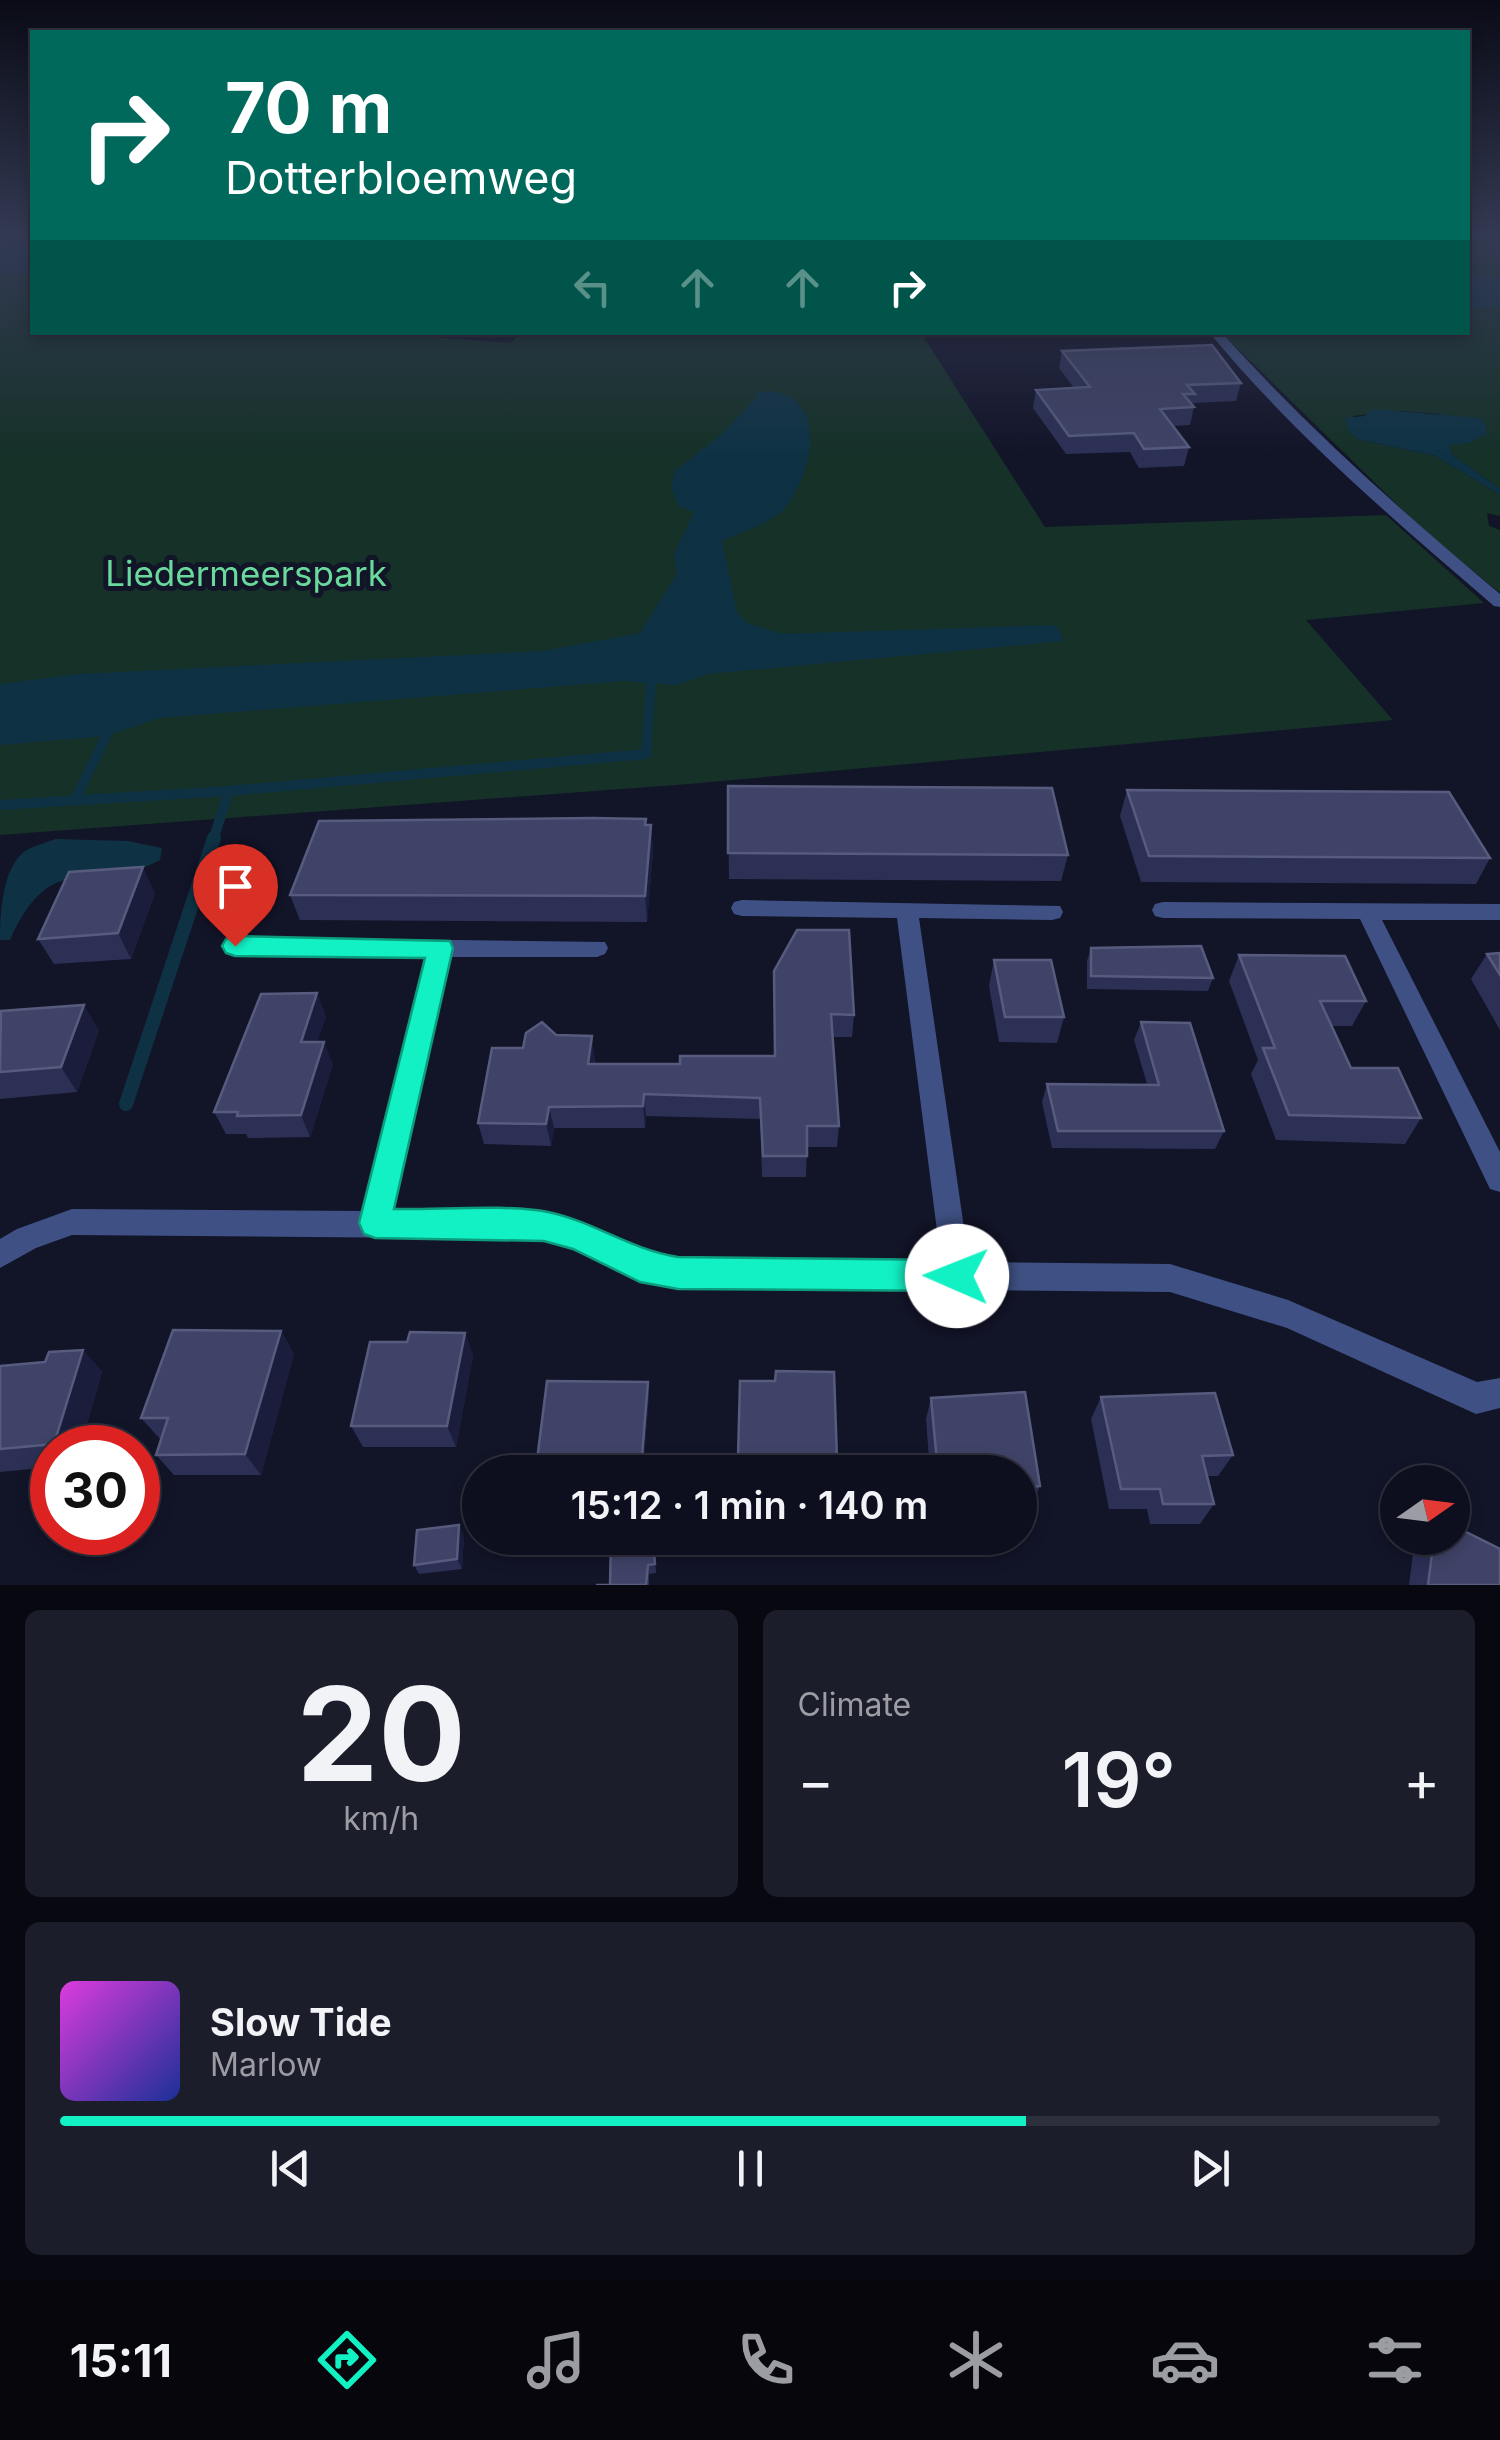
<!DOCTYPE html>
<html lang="en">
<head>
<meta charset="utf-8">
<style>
  :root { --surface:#0e0f1e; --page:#1c1d2b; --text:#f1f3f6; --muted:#9b9ca4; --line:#2e2f3c; --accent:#12f1c4 }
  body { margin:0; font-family:Inter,sans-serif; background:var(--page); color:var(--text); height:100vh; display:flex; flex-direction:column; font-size:38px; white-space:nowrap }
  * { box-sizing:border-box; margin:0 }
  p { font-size:32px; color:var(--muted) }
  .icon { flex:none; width:55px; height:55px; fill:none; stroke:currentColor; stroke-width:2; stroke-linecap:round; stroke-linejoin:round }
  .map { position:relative; height:1585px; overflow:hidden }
  .drawer { display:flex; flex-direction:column; gap:25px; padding:25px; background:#080810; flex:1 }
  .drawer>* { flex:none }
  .banner { position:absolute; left:30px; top:30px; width:1440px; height:305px; border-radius:0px; box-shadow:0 5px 15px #0003,0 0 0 2px var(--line); background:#00695c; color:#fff; overflow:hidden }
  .needle { width:65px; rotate:76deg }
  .fabs { position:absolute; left:1380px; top:1465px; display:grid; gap:20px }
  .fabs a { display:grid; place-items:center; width:90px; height:90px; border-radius:50%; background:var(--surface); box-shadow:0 5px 15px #0003,0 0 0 2px var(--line); font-size:50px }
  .speed { position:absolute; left:30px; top:1425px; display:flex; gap:20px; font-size:50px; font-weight:700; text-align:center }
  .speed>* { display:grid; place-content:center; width:130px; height:130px; border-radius:50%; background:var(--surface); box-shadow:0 5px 15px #0003,0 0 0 2px var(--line); line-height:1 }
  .speed .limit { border:15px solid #d22; background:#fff; color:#111 }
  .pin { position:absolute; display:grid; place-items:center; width:85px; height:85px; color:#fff; margin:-102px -42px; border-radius:50% 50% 50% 0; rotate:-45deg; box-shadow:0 0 10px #0007 }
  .pin .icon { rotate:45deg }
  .me { position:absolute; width:110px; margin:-55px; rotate:271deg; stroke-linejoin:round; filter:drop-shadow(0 0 8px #0008) }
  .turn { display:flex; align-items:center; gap:35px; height:210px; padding:0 30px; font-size:45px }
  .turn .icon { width:130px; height:130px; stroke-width:2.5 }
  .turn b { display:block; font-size:70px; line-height:85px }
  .lanes { display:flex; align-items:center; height:95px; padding:0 30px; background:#0003; justify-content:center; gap:50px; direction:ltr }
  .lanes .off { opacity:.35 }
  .big { font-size:75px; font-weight:600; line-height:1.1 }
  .drawer .widget { flex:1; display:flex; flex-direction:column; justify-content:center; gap:15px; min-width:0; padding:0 35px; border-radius:15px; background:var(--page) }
  .drawer .dial { align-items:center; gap:0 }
  .dial b { font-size:130px; line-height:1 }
  .song { display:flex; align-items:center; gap:30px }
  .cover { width:120px; height:120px; border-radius:15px; background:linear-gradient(135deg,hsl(300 70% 55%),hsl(230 70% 35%)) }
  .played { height:10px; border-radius:5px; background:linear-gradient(90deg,var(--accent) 70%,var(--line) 70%) }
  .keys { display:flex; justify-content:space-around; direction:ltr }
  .heat { display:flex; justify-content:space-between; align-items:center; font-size:55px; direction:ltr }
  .drawer .tiles { flex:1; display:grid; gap:25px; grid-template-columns:1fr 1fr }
  .widget:last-child { grid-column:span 2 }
  .trip { position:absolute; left:462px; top:1455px; width:575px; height:100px; border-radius:50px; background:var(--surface); box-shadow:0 5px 15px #0003,0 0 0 2px var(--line); font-weight:600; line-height:100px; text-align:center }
  .dock { display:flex; height:160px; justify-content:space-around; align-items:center; background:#06060c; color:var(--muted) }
  .dock .icon { width:70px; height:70px }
  .dock .active { color:var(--accent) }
  .dock b { font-size:45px; color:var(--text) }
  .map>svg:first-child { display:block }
</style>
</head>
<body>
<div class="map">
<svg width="1500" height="1585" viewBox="0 0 1500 1585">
  <rect width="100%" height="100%" fill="#121428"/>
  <g fill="#153128">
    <rect x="1468" y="235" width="32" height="42"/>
    <polygon points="0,273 32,275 32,332 436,332 432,337 511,343 522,332 921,333 1045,527 1386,515 1484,603 1306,620 1393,720 689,784 0,835"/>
    <polygon points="1468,307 1500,307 1500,489 1453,455 1448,444 1469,443 1440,414 1398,411 1353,416 1357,439 1436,456 1500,495 1500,516 1487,513 1489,526 1500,530 1500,593 1425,532 1227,338 1229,332 1468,332"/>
  </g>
  <g fill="#0e3244">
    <polygon points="0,243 32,243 32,275 0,273"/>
    <rect x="1468" y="277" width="32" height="30"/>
    <path d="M773,391C829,401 812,474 785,508C773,523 740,532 722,541L737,612L749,624L783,634L1056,625L1064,641L708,674L677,685L626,681L159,718L106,736L0,745V684L79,674L543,651L640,633L677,574L674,554L694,512L678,506L671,486L675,471L723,433L755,399L757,392Z"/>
    <polygon points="1374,409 1479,418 1486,425 1486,434 1469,443 1449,445 1453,455 1500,489 1500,495 1436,456 1357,439 1348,429 1346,418 1364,416"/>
    <path d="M55,839L128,841L162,848L160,860C91,897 53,844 10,940H0C0,914 2,868 25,851C33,846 46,843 55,839Z"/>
  </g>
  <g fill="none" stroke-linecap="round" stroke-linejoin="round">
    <g stroke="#0e3244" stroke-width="10">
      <polyline points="75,800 106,736"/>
      <polyline points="0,805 229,791 646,754 651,683"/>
      <polyline points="213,840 229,791"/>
    </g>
    <polyline stroke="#0e3244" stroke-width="14" points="126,1104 214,838"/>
    <g fill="#3f5184" fill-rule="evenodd">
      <path d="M1209,332H1221C1307,427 1402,512 1500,594V607L1494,606C1395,521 1292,433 1209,332Z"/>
      <polygon points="742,900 1060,906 1063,912 1060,918 1052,920 919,918 969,1262 1170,1264 1288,1300 1477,1382 1500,1378 1500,1408 1476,1414 1287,1328 1170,1292 678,1287 643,1278 544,1239 72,1235 36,1248 0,1268 0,1239 17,1229 72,1209 364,1211 427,957 235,955 227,952 224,946 227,940 235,937 605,942 608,948 605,954 597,957 450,957 392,1212 544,1213 643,1250 678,1259 941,1262 897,918 742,916 734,914 731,908 734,902"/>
      <polygon points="1163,902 1500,904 1500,920 1382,920 1500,1152 1500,1192 1490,1189 1360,919 1163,918 1155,916 1152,910 1155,904"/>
    </g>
  </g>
  <g fill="#2c3055">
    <polygon points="1062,351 1241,383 1236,401 1192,403 1194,407 1190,425 1173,426 1189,447 1184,466 1139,468 1130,452 1066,454 1033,408 1036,390 1074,388 1059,368"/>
    <polygon points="728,786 1068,855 1061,881 729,879"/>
    <polygon points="1127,790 1490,858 1476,884 1141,882 1120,816"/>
    <polygon points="646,819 646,825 651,825 653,851 647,922 300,920 290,895"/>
    <polygon points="155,893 131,959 54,964 38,939"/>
    <polygon points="1091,948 1213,978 1208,991 1087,989 1087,961"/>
    <polygon points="1500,953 1500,1030 1471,979 1487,954"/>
    <polygon points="1239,955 1366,1001 1352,1026 1332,1026 1351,1068 1421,1118 1405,1144 1276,1140 1251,1074 1258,1060 1229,981"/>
    <polygon points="994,960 1064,1017 1057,1043 999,1042 989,986"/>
    <polygon points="774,971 854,1015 852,1037 833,1037 839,1126 837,1147 807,1147 806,1177 762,1177 760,1119 646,1116 645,1128 554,1128 551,1146 484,1144 478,1123 523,1048 595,1058 595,1064 680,1064 774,1056"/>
    <polygon points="0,1014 99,1030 77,1092 0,1099"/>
    <polygon points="326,1016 317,1042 333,1064 310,1137 248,1138 246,1134 226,1134 214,1112"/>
    <polygon points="1141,1022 1224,1131 1215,1149 1052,1148 1042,1102 1047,1084 1147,1084 1134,1040"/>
    <polygon points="281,1331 294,1354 261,1475 174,1475 156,1455 161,1440 141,1418"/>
    <polygon points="465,1333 473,1356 456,1447 363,1447 351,1426"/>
    <polygon points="83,1350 102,1372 80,1448 52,1448 52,1467 0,1472 0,1366 45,1362"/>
    <polygon points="740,1381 837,1460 836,1472 739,1472"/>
    <polygon points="649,1393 643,1472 537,1472 536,1468"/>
    <polygon points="1101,1397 1233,1455 1218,1476 1207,1476 1214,1504 1200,1524 1150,1524 1147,1509 1109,1509 1091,1419"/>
    <polygon points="931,1398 1040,1486 1031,1507 1020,1507 1020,1472 930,1472 926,1419"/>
    <polygon points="464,1535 462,1569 419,1574 414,1565"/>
    <polygon points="611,1538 654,1538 656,1573 649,1574 649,1585 596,1585 610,1585"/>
    <polygon points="898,1538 933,1538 933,1540 930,1550 899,1549"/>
    <polygon points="1415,1538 1452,1538 1500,1585 1409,1585"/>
  </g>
  <g fill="#1a1d3b">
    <polygon points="651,825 653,851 647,922 645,896"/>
    <polygon points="143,867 155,893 131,959 118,933"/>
    <polygon points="317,993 326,1016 310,1064 301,1042"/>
    <polygon points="84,1005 99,1030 77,1092 61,1067"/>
    <polygon points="592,1036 595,1058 592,1086 588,1064"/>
    <polygon points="324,1042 333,1064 310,1137 301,1115"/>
    <polygon points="644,1094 646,1116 645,1128 643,1106"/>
    <polygon points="549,1107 554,1128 551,1146 546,1124"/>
    <polygon points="281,1331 294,1354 261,1475 245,1454"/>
    <polygon points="465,1333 473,1356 456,1447 447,1426"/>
    <polygon points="83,1350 102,1372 80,1448 57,1448 54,1444"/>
    <polygon points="648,1382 649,1393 643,1472 642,1472"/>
    <polygon points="459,1525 464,1535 462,1569 457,1559"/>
  </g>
  <g fill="#3f4367" stroke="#575c7e" stroke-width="2.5">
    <polygon points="1212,345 1241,383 1187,385 1195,394 1183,394 1194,407 1160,409 1189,447 1144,449 1134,433 1069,436 1036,390 1090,387 1062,351"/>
    <polygon points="728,786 1052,788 1068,855 728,853"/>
    <polygon points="1127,790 1449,792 1490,858 1149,856"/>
    <polygon points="593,818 646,819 645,825 651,825 645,896 290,895 319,821"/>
    <polygon points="143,867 118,933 38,939 69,872"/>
    <polygon points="797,930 849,930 854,1015 831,1014 839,1126 807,1126 807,1156 763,1156 760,1098 644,1094 643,1106 549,1107 546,1124 478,1123 492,1048 523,1048 526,1033 542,1022 556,1035 592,1036 588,1064 680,1064 680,1056 775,1056 774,971"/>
    <polygon points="1201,946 1213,978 1091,976 1091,948"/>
    <polygon points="1500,953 1500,975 1487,954"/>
    <polygon points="1239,955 1345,956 1366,1001 1320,1001 1351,1068 1398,1068 1421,1118 1289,1115 1263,1048 1275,1048"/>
    <polygon points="994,960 1051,960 1064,1017 1005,1017"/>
    <polygon points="317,993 301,1042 324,1042 301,1115 237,1116 238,1112 214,1112 261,994"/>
    <polygon points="84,1005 61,1067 0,1072 1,1011"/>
    <polygon points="1141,1022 1190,1023 1224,1131 1058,1131 1047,1084 1159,1085"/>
    <polygon points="173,1330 281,1331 245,1454 156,1455 168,1418 141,1418"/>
    <polygon points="410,1332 465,1333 447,1426 351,1426 370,1342 407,1342"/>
    <polygon points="83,1350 54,1444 0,1449 0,1366 45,1362 49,1352"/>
    <polygon points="776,1371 834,1372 837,1460 738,1459 740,1381 775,1381"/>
    <polygon points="547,1381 648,1382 641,1469 536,1468"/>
    <polygon points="1025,1392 1040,1486 1020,1487 1020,1472 938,1472 931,1398"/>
    <polygon points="1215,1393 1233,1455 1202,1456 1214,1504 1163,1504 1160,1489 1121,1489 1101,1397"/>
    <polygon points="459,1525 457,1559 414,1565 417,1530"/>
    <polygon points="1452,1525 1500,1549 1500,1585 1428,1585 1434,1538 1452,1538"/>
    <polygon points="611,1538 653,1538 655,1564 648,1565 646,1585 596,1585 610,1585"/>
    <polygon points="901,1538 933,1538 933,1540 901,1539"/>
  </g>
  <linearGradient id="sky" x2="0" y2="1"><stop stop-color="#0a0b16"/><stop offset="0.52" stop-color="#333a53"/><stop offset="1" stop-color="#333a53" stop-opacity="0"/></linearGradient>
  <rect width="1500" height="456" fill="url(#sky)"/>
  <path fill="#12f1c4" stroke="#0c9d7f" stroke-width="2.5" d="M235,936L450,941L453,948L394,1209C437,1210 508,1204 548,1212C595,1222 629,1249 678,1257L957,1260L968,1264L973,1276L968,1287L957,1291L678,1289L640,1282L573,1249L544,1241L375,1238L364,1234L359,1223L425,958L235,956L226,953L222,946L226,939Z"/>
  <g text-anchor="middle" stroke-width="10" stroke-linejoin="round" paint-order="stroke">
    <g font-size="35" fill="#69da9c" stroke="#121428">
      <text x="246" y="586">Liedermeerspark</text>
    </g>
  </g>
</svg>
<div class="fabs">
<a><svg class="needle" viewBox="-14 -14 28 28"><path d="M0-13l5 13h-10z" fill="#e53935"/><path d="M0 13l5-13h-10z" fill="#9b9ca4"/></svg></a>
</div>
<div class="speed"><div class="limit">30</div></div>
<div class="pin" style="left:235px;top:946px;background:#d93025"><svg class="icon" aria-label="arrive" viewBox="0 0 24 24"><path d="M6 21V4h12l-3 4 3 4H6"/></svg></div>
<svg class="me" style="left:957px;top:1276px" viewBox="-20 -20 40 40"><circle r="19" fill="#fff"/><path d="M0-13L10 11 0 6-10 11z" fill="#12f1c4"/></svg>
<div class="trip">15:12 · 1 min · 140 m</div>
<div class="banner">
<div class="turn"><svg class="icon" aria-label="right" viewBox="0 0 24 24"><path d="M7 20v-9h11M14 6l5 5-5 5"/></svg><div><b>70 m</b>Dotterbloemweg</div></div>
<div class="lanes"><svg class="icon off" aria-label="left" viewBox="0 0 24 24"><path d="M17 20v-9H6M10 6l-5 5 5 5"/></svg><svg class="icon off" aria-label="ahead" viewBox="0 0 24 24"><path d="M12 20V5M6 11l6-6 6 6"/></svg><svg class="icon off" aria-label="ahead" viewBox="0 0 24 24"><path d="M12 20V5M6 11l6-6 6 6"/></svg><svg class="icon" aria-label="right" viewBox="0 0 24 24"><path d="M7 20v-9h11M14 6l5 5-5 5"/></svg></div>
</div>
</div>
<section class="drawer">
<div class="tiles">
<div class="widget dial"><b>20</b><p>km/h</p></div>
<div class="widget"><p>Climate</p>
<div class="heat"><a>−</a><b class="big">19°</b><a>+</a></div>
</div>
<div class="widget">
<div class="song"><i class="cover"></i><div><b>Slow Tide</b><p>Marlow</p></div></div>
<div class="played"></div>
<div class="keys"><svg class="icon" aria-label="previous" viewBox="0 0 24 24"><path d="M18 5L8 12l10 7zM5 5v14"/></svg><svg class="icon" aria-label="pause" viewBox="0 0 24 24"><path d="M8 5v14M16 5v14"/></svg><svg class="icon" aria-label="next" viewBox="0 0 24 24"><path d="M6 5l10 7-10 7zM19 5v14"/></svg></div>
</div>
</div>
</section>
<nav class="dock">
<b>15:11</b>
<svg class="icon active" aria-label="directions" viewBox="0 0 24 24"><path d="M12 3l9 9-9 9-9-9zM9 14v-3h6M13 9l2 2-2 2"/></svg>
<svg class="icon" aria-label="music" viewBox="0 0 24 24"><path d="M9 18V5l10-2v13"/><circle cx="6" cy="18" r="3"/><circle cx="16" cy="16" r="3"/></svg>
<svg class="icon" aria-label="phone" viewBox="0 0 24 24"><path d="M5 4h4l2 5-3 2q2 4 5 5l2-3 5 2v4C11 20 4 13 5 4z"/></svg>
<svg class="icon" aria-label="climate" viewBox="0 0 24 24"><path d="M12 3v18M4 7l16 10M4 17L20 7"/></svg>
<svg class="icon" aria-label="car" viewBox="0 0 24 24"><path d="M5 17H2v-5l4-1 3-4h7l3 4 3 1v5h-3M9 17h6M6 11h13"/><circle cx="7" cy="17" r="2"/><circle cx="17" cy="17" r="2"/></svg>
<svg class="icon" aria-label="filters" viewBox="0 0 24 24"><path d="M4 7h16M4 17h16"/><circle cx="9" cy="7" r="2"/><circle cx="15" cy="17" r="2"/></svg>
</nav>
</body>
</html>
